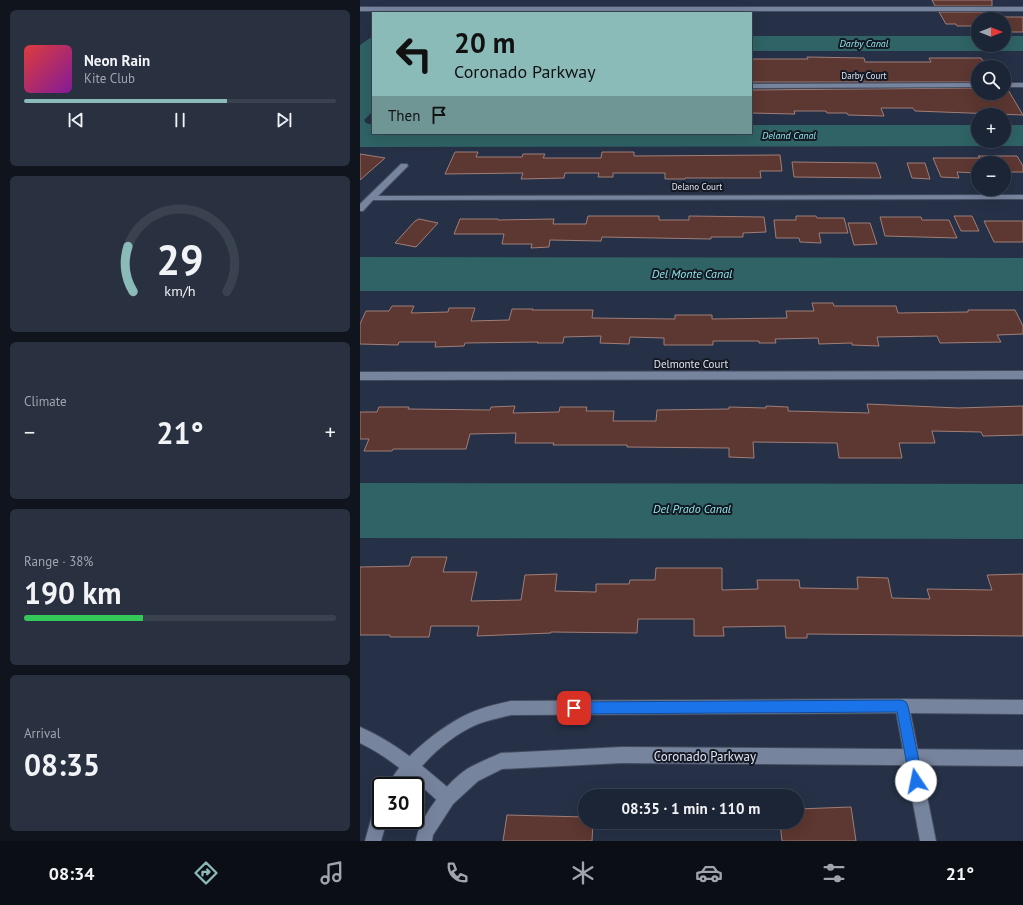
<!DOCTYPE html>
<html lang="en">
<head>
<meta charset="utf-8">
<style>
  :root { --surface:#1c2535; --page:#293141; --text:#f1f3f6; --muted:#a0a5ad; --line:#3a4250; --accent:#8bbbb9 }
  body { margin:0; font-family:"PT Sans",sans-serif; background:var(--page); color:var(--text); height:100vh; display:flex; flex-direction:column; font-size:15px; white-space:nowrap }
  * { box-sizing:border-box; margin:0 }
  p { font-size:13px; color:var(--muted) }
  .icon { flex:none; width:22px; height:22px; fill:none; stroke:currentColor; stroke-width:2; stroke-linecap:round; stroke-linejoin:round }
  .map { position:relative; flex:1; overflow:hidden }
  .details { display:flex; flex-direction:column; gap:10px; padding:10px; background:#0f141d; width:360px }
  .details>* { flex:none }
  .hud { position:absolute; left:12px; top:12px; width:380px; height:122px; border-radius:0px; box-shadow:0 4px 16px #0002,0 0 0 1px var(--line); background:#8bbbb9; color:#111; overflow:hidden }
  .needle { width:26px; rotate:90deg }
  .fabs { position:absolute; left:611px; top:12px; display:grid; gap:8px }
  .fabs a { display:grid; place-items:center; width:40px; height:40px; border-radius:50%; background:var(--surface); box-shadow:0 4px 16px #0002,0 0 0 1px var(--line); font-size:20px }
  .speed { position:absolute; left:12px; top:777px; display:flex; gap:8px; font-size:20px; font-weight:700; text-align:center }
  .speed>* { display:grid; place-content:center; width:52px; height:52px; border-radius:50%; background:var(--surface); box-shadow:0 4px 16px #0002,0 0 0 1px var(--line); line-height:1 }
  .speed .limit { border:2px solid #111; border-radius:6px; background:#fff; color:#111 }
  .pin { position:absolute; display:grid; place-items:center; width:34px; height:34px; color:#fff; margin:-17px; border-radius:8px; box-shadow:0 2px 6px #0006 }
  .me { position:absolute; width:44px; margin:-22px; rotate:349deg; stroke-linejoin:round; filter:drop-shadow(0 0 3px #0008) }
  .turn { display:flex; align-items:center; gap:14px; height:84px; padding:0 16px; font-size:18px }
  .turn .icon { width:52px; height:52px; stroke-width:2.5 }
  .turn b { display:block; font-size:28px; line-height:34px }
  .then { display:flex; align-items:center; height:38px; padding:0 16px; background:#0003; gap:8px; font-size:15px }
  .big { font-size:30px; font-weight:700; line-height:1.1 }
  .details .tile { flex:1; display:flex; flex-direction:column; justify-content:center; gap:6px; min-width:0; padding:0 14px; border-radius:6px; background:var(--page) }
  .details .dial { align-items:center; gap:0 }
  .dial svg { height:104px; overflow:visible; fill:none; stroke:var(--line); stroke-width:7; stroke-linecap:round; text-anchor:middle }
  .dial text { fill:var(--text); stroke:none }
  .song { display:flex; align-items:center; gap:12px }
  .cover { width:48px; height:48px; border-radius:6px; background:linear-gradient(135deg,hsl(0 70% 55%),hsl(290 70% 35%)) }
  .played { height:4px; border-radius:2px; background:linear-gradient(90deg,var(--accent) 65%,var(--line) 65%) }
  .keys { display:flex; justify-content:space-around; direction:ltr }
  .heat { display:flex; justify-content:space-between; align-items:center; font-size:22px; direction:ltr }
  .charge { height:6px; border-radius:3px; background:linear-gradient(90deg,#34c759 38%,var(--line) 0) }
  .trip { position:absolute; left:218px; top:789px; width:226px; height:40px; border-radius:20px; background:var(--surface); box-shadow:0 4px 16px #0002,0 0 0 1px var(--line); font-weight:700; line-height:40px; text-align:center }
  .dock { display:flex; height:64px; justify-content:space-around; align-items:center; background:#0b0f15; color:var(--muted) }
  .dock .icon { width:28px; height:28px }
  .dock .selected { color:var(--accent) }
  .dock b { font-size:18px; color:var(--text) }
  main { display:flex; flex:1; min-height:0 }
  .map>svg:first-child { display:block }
</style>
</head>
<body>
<main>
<section class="details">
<div class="tile">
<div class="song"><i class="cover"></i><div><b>Neon Rain</b><p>Kite Club</p></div></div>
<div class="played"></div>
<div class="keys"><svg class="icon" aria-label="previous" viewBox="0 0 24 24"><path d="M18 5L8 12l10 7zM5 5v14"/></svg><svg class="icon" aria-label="pause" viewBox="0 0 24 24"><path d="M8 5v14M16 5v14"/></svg><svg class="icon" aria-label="next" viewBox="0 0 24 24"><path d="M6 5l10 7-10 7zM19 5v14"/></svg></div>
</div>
<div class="tile dial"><svg viewBox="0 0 100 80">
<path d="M14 69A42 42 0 1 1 86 69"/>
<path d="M14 69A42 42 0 0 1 10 34" stroke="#8bbbb9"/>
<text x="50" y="56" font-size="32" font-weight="700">29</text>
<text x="50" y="72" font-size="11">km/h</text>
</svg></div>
<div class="tile"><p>Climate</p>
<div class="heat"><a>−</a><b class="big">21°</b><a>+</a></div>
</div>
<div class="tile"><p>Range · 38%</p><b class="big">190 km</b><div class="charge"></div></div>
<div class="tile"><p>Arrival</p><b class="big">08:35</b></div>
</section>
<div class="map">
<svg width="663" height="841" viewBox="0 0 663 841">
  <rect width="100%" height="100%" fill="#263147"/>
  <g fill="#2f6365">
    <polygon points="13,36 13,111 4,120 6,123 13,125 13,133 391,133 391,125 618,125 618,141 644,141 644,125 663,125 663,146 0,147 0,45"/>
    <polygon points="391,36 618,36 618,45 644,45 644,36 663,36 663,51 391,51"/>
    <polygon points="0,257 663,258 663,291 0,291"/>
    <polygon points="0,483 663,484 663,539 0,538"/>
  </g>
  <g fill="#5d3731" stroke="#a07e78">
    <polygon points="572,0 632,0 632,6 575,6"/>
    <polygon points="579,12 632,12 632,19 618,19 618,26 597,26 596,24 586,24"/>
    <polygon points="640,17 663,17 663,32 651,32 644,22 644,19"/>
    <polygon points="447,57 504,58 505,62 571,62 569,58 621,58 624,62 630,62 633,67 618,67 618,82 391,82 391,59 448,59"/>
    <polygon points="618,88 618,93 644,93 644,88 647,88 663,115 555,111 553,108 521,108 524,116 488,115 487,113 467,113 466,111 434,111 435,114 391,113 391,90"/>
    <polygon points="95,152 118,152 116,157 162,157 163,154 185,154 183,158 241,158 242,152 274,152 274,156 420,155 422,171 400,171 401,178 325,178 325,179 305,179 305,173 253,173 253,177 238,177 239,173 205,173 204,178 161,179 163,173 85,174"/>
    <polygon points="0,154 25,158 0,180"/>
    <polygon points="618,156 657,156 663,166 663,172 644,172 644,163 618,163 618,173 597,172 599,178 581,177 573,158 620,158"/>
    <polygon points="432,162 516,163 521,178 434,177"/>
    <polygon points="547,163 565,163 570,179 552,178"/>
    <polygon points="228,216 299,216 299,220 329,220 329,216 404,217 406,232 383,233 383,237 351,237 351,239 242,237 241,241 190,240 189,247 171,248 172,244 142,244 144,234 94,234 100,219 138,219 138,220 194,219 193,224 226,224"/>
    <polygon points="436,216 456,216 457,218 484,218 488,233 459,233 461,243 440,242 439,238 416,238 414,220 436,220"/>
    <polygon points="594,216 612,216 619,231 601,231"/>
    <polygon points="520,217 561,217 562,220 589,220 597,238 525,236"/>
    <polygon points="59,219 78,223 56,247 35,243 55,221"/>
    <polygon points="624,221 663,221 663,242 634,242"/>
    <polygon points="488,223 510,223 517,244 494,245"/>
    <polygon points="452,303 473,303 474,306 536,306 538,313 608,312 608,310 655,310 663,326 663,334 637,335 641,342 580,343 577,336 517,337 519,346 492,345 492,343 459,344 458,338 415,339 416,343 399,343 399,341 353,341 353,345 304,345 304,338 270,337 269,344 240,343 241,336 204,337 203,343 177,343 178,342 105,343 104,346 75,347 76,342 39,342 38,345 0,344 0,324 6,311 29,311 32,306 54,306 51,313 88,312 89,308 115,308 111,321 149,320 152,309 173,309 172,310 233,310 232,318 315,319 315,315 352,315 352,319 427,318 426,311 454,311"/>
    <polygon points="507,404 598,408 663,406 663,435 623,436 621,432 572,431 575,443 539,443 542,458 479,458 477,443 393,442 394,458 369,457 369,448 267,447 267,445 193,445 194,443 155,443 156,433 110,434 106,449 33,449 32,451 4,451 9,439 0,439 0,412 17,412 19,407 49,407 48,409 130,410 131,407 155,406 153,413 199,412 200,407 227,407 226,411 254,411 253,421 296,421 297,410 369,409 369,407 406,408 406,406 428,407 428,411 509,413"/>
    <polygon points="52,557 87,557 83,572 117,572 111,601 161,600 165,575 197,574 195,591 236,592 236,584 269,584 270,580 295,580 296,568 362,568 362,590 398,589 397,580 439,580 440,588 498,589 497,577 528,578 532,598 570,599 567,589 632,590 627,575 663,574 663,636 447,634 447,638 426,638 425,626 363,627 364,636 334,636 334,619 278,619 277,633 191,632 191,633 117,636 119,626 71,626 69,637 30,637 30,635 0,635 0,567 49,566"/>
    <polygon points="491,807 496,841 422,841 420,822 437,822 437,809"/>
    <polygon points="147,815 225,817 225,822 233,822 232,841 143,841"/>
  </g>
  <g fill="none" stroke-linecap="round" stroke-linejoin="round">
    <g stroke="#454d60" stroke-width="2">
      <g id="minor">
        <rect x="0" y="7" width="663" height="4"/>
        <polygon points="618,83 618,87 391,88 391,84"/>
        <rect x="644" y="83" width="19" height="4"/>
        <polygon points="41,164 47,164 48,166 18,196 663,195 663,199 13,200 3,211 0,211 0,204"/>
        <polygon points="663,371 663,379 0,380 0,372"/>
        <polygon points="542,699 547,701 549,706 576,841 560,841 535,706 537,701"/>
        <path d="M0,727C35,742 64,767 93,792L95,798L93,804L87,806L81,804C56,781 31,758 0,743Z"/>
      </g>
    </g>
    <g stroke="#454d60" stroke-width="2">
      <g id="tertiary">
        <path d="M542,699L663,700V714L542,713L151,715C140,718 128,720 118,724C89,736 64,761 46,786H28C40,758 83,725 110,713C123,707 137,704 151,701Z"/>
        <path d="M262,747L663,750V766L262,763L142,769L118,781L93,804L73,835L72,841H56C59,818 87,782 107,769C117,763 130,758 141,753Z"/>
        <polygon points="21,803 21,820 27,820 21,841 5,841 15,805"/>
      </g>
    </g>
    <use href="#minor" fill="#77849e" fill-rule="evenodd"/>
    <use href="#tertiary" fill="#77849e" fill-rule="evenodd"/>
  </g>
  <polygon fill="#1a73e8" stroke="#114b97" points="542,700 546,702 548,706 563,781 561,786 556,788 552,786 550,781 537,712 214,714 209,712 208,708 209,703 214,702"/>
  <g text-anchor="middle" stroke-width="4" stroke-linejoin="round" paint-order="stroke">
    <g font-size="9" fill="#dde4f3" stroke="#141923">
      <text x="504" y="79">Darby Court</text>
      <text x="337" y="190">Delano Court</text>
    </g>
    <g font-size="10" font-style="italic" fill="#8ee6ea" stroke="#141923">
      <text x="504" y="47">Darby Canal</text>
      <text x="429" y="139">Deland Canal</text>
    </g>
    <g font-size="11" fill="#dde4f3" stroke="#141923">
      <text x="331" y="368">Delmonte Court</text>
    </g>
    <g font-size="12" font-style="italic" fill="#8ee6ea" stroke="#141923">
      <text x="332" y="278">Del Monte Canal</text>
      <text x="332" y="513">Del Prado Canal</text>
    </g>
    <g font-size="13" fill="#dde4f3" stroke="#141923">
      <text x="345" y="761">Coronado Parkway</text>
    </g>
  </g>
</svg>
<div class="fabs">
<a><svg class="needle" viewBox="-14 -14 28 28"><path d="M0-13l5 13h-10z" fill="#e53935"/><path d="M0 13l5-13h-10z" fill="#a0a5ad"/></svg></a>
<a><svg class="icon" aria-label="search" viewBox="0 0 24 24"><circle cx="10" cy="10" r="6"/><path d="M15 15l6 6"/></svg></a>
<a>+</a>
<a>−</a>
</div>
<div class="speed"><div class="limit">30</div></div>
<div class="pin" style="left:214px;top:708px;background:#d93025"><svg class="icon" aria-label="arrive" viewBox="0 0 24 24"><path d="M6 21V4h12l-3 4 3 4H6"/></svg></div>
<svg class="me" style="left:556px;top:781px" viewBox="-20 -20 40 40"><circle r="19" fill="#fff"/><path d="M0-13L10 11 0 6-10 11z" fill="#1a73e8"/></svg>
<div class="trip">08:35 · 1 min · 110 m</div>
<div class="hud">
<div class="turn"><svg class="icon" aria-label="left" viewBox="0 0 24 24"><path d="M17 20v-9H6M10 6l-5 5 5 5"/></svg><div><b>20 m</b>Coronado Parkway</div></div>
<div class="then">Then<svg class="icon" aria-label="arrive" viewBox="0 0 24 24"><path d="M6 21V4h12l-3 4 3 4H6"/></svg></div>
</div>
</div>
</main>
<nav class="dock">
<b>08:34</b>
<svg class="icon selected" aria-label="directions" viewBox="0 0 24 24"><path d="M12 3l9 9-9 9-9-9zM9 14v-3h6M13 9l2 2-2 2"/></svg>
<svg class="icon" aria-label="music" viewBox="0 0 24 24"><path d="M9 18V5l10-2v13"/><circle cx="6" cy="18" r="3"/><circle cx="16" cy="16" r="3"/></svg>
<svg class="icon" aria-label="phone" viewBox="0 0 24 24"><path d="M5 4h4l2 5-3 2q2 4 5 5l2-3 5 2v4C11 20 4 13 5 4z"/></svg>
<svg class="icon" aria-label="climate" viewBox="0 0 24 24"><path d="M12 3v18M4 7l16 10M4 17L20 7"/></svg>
<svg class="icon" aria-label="car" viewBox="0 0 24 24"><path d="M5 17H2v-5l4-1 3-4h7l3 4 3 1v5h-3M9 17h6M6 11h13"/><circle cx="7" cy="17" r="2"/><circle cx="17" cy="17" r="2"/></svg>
<svg class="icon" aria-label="filters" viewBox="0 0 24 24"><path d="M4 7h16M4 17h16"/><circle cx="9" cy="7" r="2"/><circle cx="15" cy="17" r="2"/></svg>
<b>21°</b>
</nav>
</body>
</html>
